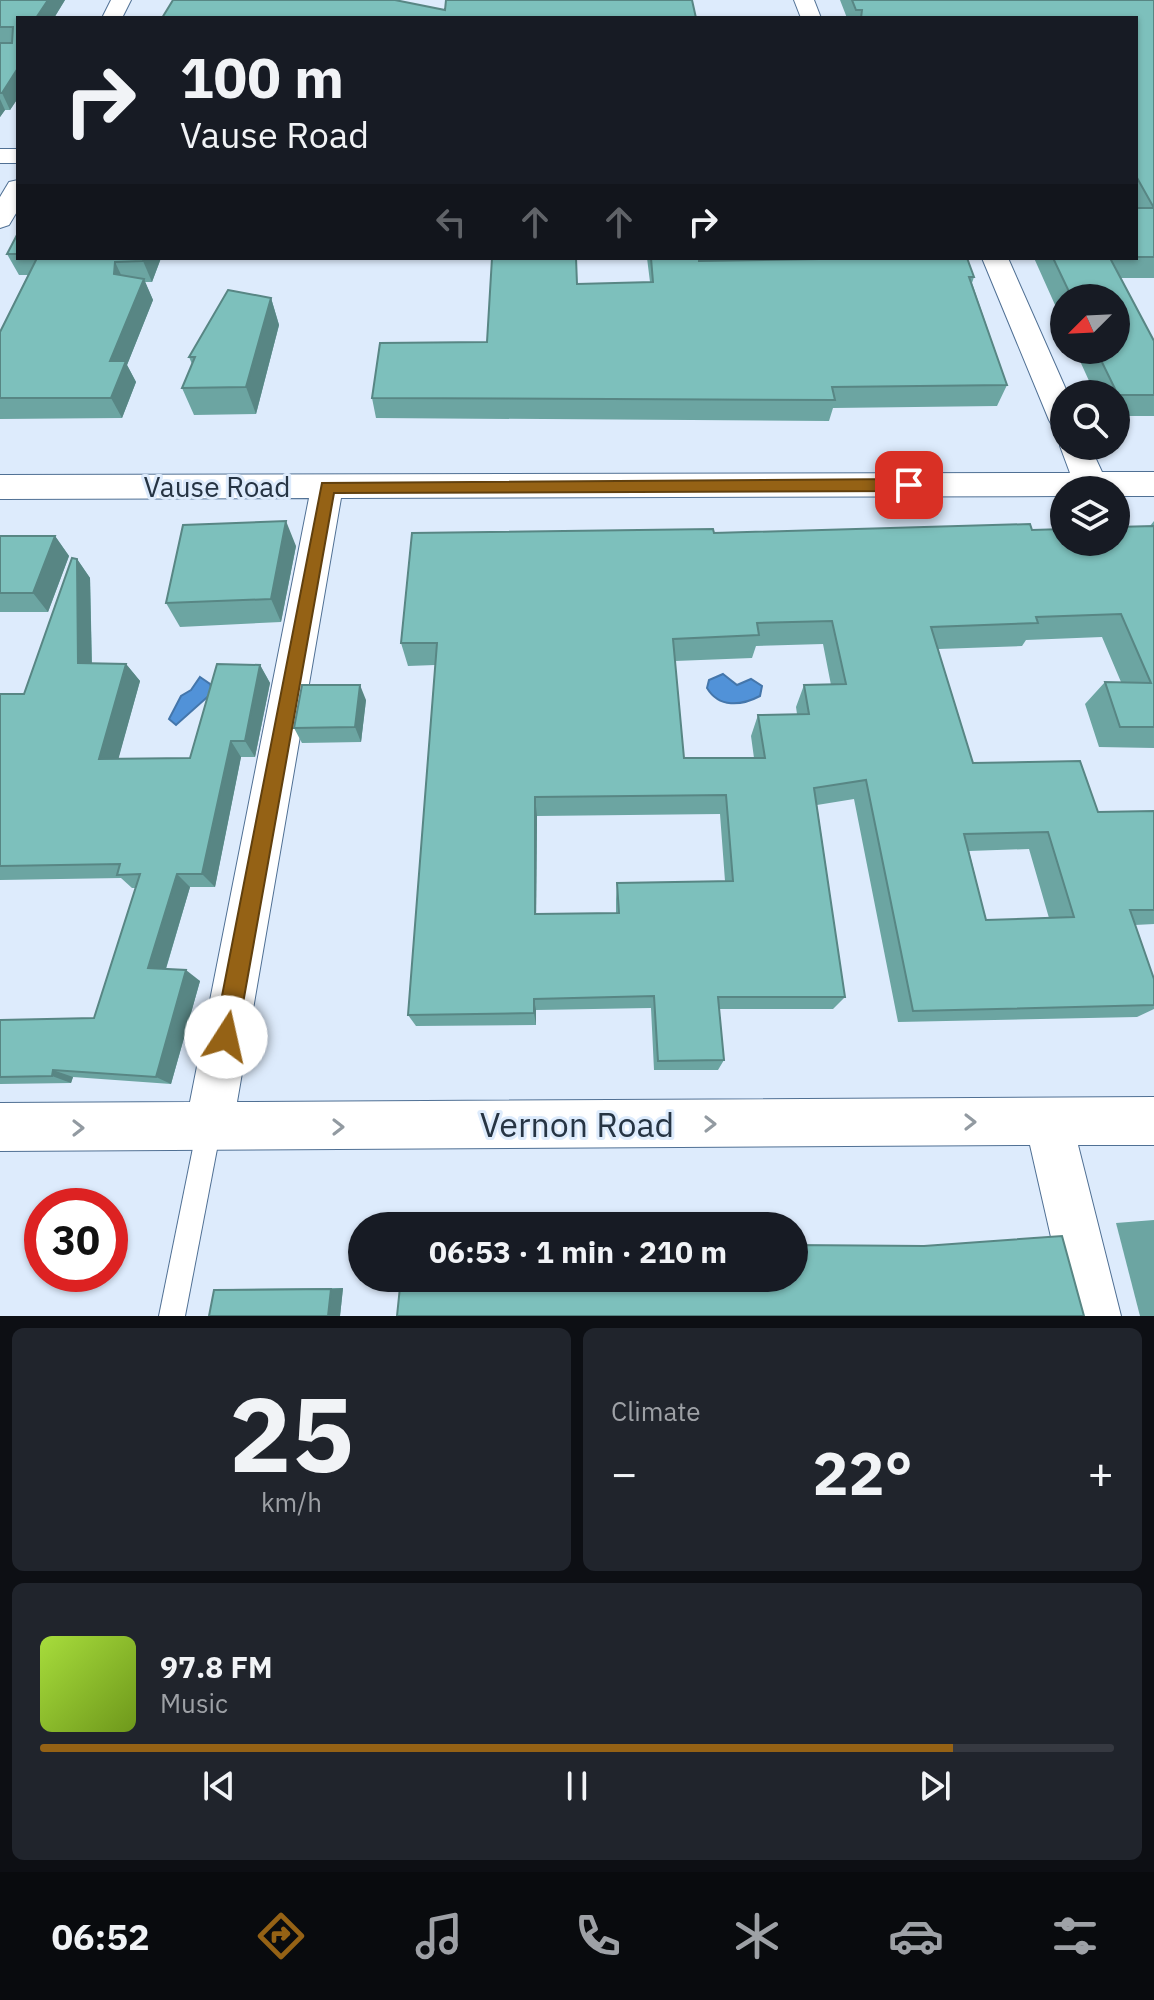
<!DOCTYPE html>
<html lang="en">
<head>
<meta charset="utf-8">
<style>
  :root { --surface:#171b24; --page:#20242c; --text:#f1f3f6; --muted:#9ea1a6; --line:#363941; --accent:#956215 }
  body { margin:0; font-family:"IBM Plex Sans",sans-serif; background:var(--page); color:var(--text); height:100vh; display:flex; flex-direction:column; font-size:30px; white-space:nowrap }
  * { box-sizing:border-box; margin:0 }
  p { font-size:26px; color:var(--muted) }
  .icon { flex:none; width:44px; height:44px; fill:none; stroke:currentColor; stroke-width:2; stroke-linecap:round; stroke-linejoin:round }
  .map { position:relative; height:1316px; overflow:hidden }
  .side { display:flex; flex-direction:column; gap:12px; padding:12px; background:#0d0f14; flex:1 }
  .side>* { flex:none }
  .top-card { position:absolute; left:16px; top:16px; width:1122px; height:244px; border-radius:0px; box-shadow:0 2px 6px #0004; background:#171b24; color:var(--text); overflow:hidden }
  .needle { width:52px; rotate:246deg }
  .buttons { position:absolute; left:1050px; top:284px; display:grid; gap:16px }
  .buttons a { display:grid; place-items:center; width:80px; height:80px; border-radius:50%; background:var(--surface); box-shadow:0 2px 6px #0004; font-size:40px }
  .speed { position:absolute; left:24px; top:1188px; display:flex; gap:16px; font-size:40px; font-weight:700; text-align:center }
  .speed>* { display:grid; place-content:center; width:104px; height:104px; border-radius:50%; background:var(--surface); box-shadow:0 2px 6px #0004; line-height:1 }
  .speed .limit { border:12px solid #d22; background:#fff; color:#111 }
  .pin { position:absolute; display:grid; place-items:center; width:68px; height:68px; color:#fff; margin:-34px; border-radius:16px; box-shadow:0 4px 12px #0006 }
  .me { position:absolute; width:88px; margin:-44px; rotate:10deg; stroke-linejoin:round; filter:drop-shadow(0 0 6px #0008) }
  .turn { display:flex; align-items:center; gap:28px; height:168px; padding:0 32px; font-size:36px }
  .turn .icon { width:104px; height:104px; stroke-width:2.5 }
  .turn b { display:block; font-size:56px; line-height:68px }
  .lanes { display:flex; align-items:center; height:76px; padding:0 32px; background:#0003; justify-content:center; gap:40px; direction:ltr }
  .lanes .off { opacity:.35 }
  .big { font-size:60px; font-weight:700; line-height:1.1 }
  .side .widget { flex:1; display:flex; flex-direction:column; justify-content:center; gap:12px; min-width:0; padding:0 28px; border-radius:12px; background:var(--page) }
  .side .dial { align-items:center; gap:0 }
  .dial b { font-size:104px; line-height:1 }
  .song { display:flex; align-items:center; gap:24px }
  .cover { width:96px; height:96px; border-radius:12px; background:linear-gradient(135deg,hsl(80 70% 55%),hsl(80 70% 35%)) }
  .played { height:8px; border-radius:4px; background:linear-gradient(90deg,var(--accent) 85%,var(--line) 85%) }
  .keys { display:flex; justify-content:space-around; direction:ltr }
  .heat { display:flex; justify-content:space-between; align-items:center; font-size:44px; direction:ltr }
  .side .tiles { flex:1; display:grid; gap:12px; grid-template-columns:1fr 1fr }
  .widget:last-child { grid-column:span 2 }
  .trip { position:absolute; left:348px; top:1212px; width:460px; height:80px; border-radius:40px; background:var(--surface); box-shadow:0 2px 6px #0004; font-weight:700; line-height:80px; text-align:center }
  .dock { display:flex; height:128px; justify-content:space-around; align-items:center; background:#090b0e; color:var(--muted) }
  .dock .icon { width:56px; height:56px }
  .dock .on { color:var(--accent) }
  .dock b { font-size:36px; color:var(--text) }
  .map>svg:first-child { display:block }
</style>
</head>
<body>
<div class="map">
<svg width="1154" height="1316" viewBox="0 0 1154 1316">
  <rect width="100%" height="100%" fill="#ddebfc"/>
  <g fill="#5192d8" stroke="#4476ab" stroke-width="2">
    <path d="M723,674L737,685L751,679L762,686L760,696C741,706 719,708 707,688L709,680Z"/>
    <polygon points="200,677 210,684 213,692 176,725 169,719 181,696 191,690"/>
  </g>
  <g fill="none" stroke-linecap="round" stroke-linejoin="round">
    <g stroke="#507094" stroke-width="2">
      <polygon id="service" points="209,1116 217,1120 221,1128 185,1316 159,1316 197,1128 201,1120"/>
    </g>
    <g stroke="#507094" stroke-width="2">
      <g id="minor">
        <polygon points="111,0 131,0 122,18 102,18"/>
        <polygon points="794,0 814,0 821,18 801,18"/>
        <rect x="0" y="149" width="18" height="14"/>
        <polygon points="18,180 18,210 9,225 0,228 0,197 9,182"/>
        <polygon points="982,258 1008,258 1068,394 1064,394 1064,431 1053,427 1049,420"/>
        <polygon points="1064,438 1064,446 1090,446 1102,472 1154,472 1154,496 1116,496 1116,490 1064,490 1064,496 341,498 237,1102 1154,1097 1154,1145 1078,1145 1121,1316 1069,1316 1030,1145 0,1151 0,1103 190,1102 309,498 0,499 0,475 1070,473 1060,446"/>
      </g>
    </g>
    <use href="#service" fill="#fff" fill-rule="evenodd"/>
    <use href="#minor" fill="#fff" fill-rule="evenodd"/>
  </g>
  <g fill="#6ca5a2" fill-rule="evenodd">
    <polygon points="0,0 65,0 54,18 18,18 18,98 10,110 5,110 0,117"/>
    <polygon points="840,0 1154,0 1154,278 1121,278 1154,341 1154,416 1116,416 1116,394 1095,394 1075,350 1116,350 1116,298 1064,298 1064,325 1034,258 1136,258 1136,18 847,18"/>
    <polygon points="18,233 18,258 161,258 152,282 145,282 153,300 127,365 136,382 122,418 0,419 0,332 28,275 19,275 7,254"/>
    <polygon points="647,258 699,258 699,261 807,259 806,258 967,258 974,277 972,283 1007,385 997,406 833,408 829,421 376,418 372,398 487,342 577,284 650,282"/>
    <polygon points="271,298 279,325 256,414 194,415 182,388 192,364 189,357"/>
    <path d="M1154,521V748L1099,747L1085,704L1105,682H1121L1102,637L1026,640L1022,646L938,649L973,763L1098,812L1154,811V924L1135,925L1154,979V1009L1137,1017L898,1022L854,799L817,805L845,997L833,1009H719L724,1060L718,1070H654L651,1008L536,1010V1025L416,1026L408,1015L435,665L408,666L401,643L714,533L1032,530L1150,526ZM823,644L831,685H804L796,707L797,714L758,715L751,736L754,758H684L675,661L752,658L756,646ZM720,814L725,881L617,883L616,899V913L536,914L537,816ZM1029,849L1049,918L986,920L969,851Z"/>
    <polygon points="0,536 55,536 69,556 48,612 0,612"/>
    <polygon points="296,546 281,622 180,627 166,603"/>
    <polygon points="77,559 90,578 92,663 126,664 140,681 118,759 190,758 260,665 270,683 255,757 241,757 215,887 190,887 166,969 200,981 171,1084 73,1077 71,1083 0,1084 0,1020 94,1018 136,888 132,888 121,878 0,880 0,694 24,694"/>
    <polygon points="366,700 361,742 302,743 294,728"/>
    <polygon points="1154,1220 1154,1316 1140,1316 1116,1223"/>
    <polygon points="408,1286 578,1286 1084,1316 400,1287"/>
    <polygon points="343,1288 340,1316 214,1290 231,1289"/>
  </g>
  <g fill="#588684">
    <polygon points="48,0 65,0 54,18 36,18"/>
    <polygon points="18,68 18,98 10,110 2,93"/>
    <polygon points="0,99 5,110 0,117"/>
    <polygon points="144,258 161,258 152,282 143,261"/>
    <polygon points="115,262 125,283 114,274"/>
    <polygon points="144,279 153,300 127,365 136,382 122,418 111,398 110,361"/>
    <polygon points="271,298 279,325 256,414 246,387"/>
    <polygon points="286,521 296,546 281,622 271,599"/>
    <polygon points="55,536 69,556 48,612 33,593"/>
    <polygon points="77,559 90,578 92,681 78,663"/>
    <polygon points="126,664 140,681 114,775 99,759"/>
    <polygon points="260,665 270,683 255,757 245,741"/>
    <polygon points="360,685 366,700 361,742 355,727"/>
    <polygon points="231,741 241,757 215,887 202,874"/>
    <polygon points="535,797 537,816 536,929 535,914"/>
    <polygon points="177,874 190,887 163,978 148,968"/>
    <polygon points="186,970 200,981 171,1084 156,1077"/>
    <polygon points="534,999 536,1010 536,1025 534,1013"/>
    <polygon points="53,1070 73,1077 71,1083 52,1076"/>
    <polygon points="343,1288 340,1316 328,1316 331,1289"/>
  </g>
  <g fill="#7dc0bc" stroke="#588684" stroke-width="2" fill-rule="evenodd">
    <polygon points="0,0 48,0 36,18 18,18 18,68 2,93 0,93 0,43 12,43 13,27 0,27"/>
    <polygon points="173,0 395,0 445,10 446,0 692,0 696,18 162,18"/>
    <polygon points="852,0 1154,0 1154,208 1136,176 1136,18 861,18 862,10 856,10"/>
    <rect x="1136" y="208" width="18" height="49"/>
    <polygon points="18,233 18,254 7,254"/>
    <polygon points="37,258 144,258 143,261 115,262 114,274 144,279 110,361 126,361 111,398 0,398 0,332"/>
    <polygon points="492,258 576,258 577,284 653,282 651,258 699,258 699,261 817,259 816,258 967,258 974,277 969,277 1007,385 832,387 835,400 372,398 380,343 487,342"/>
    <polygon points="1053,258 1110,258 1154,341 1154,395 1118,395 1096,350 1116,350 1116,298 1072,298"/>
    <polygon points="228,290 271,298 246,387 182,388 195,357 189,357"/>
    <polygon points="286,521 271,599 166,603 183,525"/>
    <path d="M1030,524L1032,530L1064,529V542H1116V527L1154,526V727H1120L1105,682L1151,683L1121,614L1036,617L1038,623L931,627L973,763L1080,761L1098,812L1154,811V910H1130L1154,979V1005L913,1011L866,780L814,788L845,997H718L724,1060L658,1061L654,996L534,999V1013L408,1015L437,643H401L412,533L713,529L714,533ZM832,621L846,684L804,685L809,714L758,715L765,758H684L673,639L759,635L757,623ZM726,795L733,881L617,883L619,913L535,914V797ZM1048,832L1074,917L986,920L964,834Z"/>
    <polygon points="0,536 55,536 33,593 0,593"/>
    <polygon points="72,558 77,559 78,663 126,664 99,759 190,758 217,664 260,665 245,741 231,741 202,874 177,874 148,968 186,970 156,1077 53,1070 52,1076 0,1077 0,1020 94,1018 140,874 117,875 120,864 0,866 0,694 24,694"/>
    <polygon points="302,685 360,685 355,727 294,728"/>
    <polygon points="1062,1236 1084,1316 397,1316 400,1287 578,1287 578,1278 794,1278 794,1245 924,1246"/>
    <polygon points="331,1289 328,1316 209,1316 214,1290"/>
  </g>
  <defs><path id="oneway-chevron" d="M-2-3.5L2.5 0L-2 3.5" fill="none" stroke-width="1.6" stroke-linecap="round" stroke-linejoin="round" transform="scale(2)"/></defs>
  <g stroke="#929aa1">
    <use href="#oneway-chevron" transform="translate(970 1122)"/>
    <use href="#oneway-chevron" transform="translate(710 1124)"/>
    <use href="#oneway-chevron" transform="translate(338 1127)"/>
    <use href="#oneway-chevron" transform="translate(78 1128)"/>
  </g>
  <polygon fill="#956215" stroke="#61400e" stroke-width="2" points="909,479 917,485 909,491 334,493 237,1037 234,1045 226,1048 218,1045 214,1037 322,483"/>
  <g text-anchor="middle" stroke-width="6" stroke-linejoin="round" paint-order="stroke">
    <g font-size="28" fill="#263443" stroke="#ddebfc">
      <text x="217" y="497">Vause Road</text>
    </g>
    <g font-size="34" fill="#263443" stroke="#ddebfc">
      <text x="577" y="1137">Vernon Road</text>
    </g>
  </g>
</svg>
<div class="buttons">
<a><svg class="needle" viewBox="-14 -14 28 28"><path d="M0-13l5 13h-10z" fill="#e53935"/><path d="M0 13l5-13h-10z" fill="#9ea1a6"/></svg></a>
<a><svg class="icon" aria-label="search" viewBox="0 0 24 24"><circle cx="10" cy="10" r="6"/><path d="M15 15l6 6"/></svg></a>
<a><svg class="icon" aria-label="layers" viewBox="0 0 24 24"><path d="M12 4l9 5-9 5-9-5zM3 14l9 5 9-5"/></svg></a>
</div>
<div class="speed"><div class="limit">30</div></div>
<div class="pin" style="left:909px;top:485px;background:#d93025"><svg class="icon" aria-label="arrive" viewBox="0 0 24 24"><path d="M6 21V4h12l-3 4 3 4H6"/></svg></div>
<svg class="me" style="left:226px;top:1037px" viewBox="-20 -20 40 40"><circle r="19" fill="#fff"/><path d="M0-13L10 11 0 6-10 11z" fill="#956215"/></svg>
<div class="trip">06:53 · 1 min · 210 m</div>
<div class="top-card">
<div class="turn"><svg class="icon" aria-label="right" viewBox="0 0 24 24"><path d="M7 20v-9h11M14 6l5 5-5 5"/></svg><div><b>100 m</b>Vause Road</div></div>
<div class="lanes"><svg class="icon off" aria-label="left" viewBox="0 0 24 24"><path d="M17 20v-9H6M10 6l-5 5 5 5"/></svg><svg class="icon off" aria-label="ahead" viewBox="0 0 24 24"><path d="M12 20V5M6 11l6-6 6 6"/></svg><svg class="icon off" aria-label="ahead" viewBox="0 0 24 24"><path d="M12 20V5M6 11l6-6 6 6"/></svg><svg class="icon" aria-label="right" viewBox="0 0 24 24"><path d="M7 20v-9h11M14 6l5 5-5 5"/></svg></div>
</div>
</div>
<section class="side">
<div class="tiles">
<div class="widget dial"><b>25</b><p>km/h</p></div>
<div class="widget"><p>Climate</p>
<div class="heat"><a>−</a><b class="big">22°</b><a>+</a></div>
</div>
<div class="widget">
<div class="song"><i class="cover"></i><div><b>97.8 FM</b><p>Music</p></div></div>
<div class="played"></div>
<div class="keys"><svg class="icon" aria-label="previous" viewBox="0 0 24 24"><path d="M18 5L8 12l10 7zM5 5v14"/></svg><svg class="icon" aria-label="pause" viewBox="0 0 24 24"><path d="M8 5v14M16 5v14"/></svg><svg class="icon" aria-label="next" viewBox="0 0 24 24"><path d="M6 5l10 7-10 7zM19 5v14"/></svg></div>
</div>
</div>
</section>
<nav class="dock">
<b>06:52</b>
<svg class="icon on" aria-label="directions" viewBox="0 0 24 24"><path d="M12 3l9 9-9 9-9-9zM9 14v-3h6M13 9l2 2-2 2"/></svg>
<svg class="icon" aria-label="music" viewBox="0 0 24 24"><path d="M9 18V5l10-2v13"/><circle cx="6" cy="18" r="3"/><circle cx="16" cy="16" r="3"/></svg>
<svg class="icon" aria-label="phone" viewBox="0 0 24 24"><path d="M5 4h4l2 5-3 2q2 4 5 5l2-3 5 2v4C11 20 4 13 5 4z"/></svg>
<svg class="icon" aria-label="climate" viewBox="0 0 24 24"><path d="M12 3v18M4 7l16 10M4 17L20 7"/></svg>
<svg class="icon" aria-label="car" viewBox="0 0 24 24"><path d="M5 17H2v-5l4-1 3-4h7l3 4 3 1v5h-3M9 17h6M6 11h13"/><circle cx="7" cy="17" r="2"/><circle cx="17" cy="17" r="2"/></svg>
<svg class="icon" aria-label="filters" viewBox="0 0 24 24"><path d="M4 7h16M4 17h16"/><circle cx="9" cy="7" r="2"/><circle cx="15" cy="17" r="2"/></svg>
</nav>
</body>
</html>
